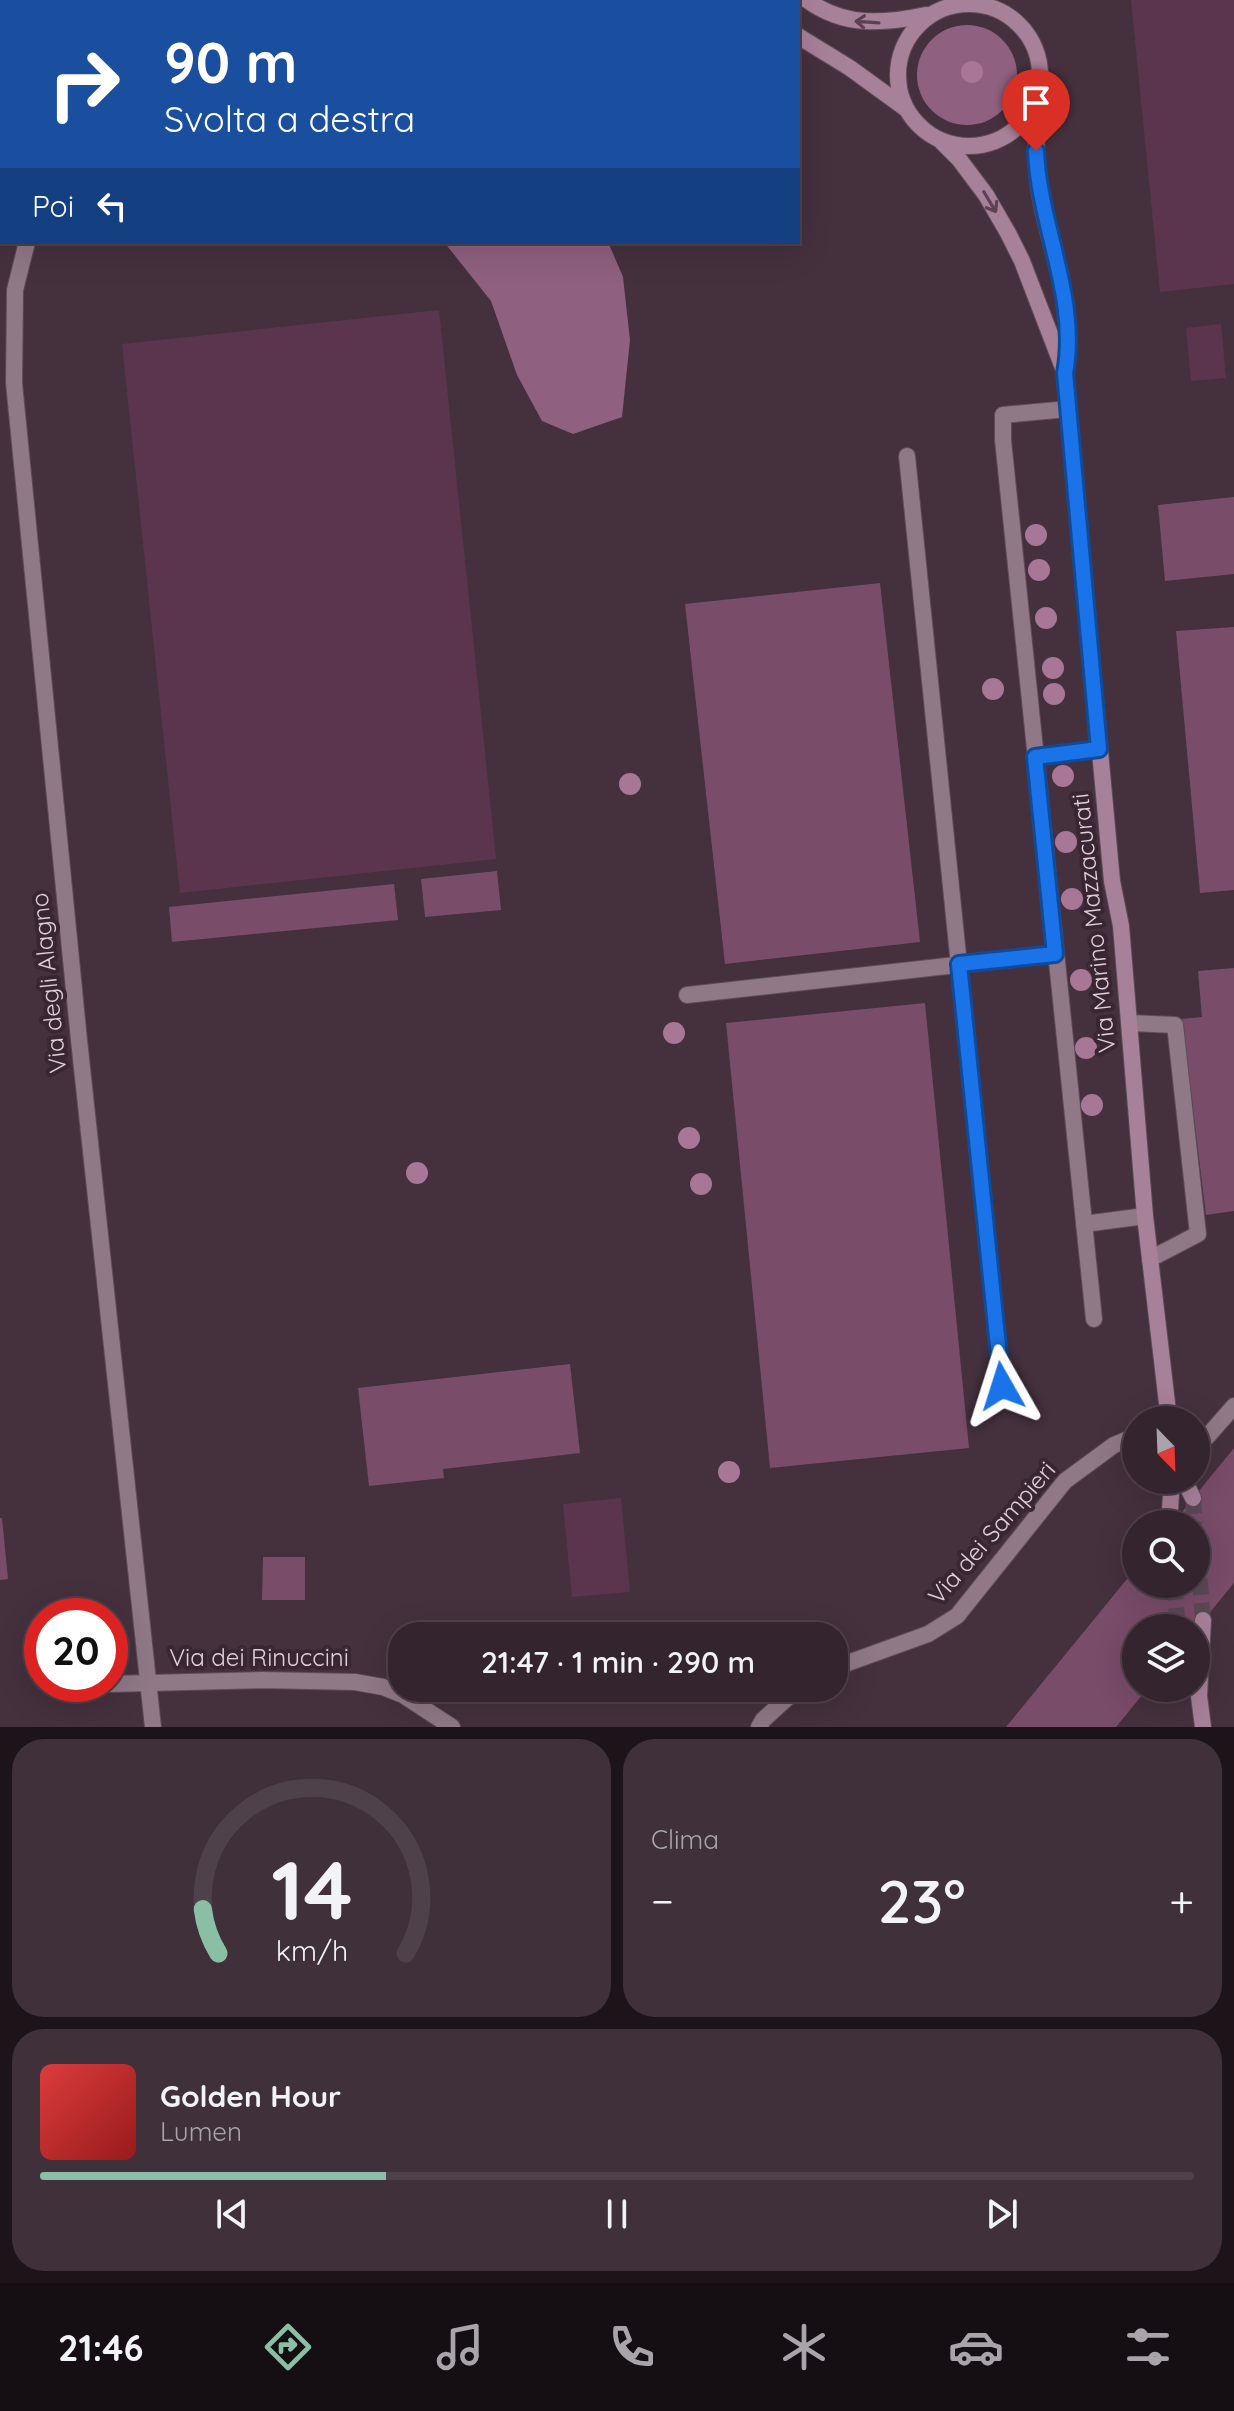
<!DOCTYPE html>
<html lang="it">
<head>
<meta charset="utf-8">
<style>
  :root { --surface:#34242e; --page:#3f303a; --text:#f1f3f6; --muted:#a9a4aa; --line:#4e414a; --accent:#8abfa5 }
  body { margin:0; font-family:Quicksand,sans-serif; background:var(--page); color:var(--text); height:100vh; display:flex; flex-direction:column; font-size:30px; white-space:nowrap }
  * { box-sizing:border-box; margin:0 }
  p { font-size:26px; color:var(--muted) }
  .icon { flex:none; width:44px; height:44px; fill:none; stroke:currentColor; stroke-width:2; stroke-linecap:round; stroke-linejoin:round }
  .map { position:relative; height:1727px; overflow:hidden }
  .side { display:flex; flex-direction:column; gap:12px; padding:12px; background:#1d1419; flex:1 }
  .side>* { flex:none }
  .top-card { position:absolute; left:0px; top:0px; width:800px; height:244px; box-shadow:0 8px 32px #0002,0 0 0 2px var(--line); background:#1a4fa0; color:#fff; overflow:hidden }
  .needle { width:52px; rotate:157deg }
  .fabs { position:absolute; left:1122px; top:1406px; display:grid; gap:16px }
  .fabs a { display:grid; place-items:center; width:88px; height:88px; border-radius:50%; background:var(--surface); box-shadow:0 8px 32px #0002,0 0 0 2px var(--line); font-size:40px }
  .speed { position:absolute; left:24px; top:1598px; display:flex; gap:16px; font-size:40px; font-weight:700; text-align:center }
  .speed>* { display:grid; place-content:center; width:104px; height:104px; border-radius:50%; background:var(--surface); box-shadow:0 8px 32px #0002,0 0 0 2px var(--line); line-height:1 }
  .speed .limit { border:12px solid #d22; background:#fff; color:#111 }
  .pin { position:absolute; display:grid; place-items:center; width:68px; height:68px; color:#fff; margin:-82px -34px; border-radius:50% 50% 50% 0; rotate:-45deg; box-shadow:0 0 8px #0007 }
  .pin .icon { rotate:45deg }
  .me { position:absolute; width:88px; margin:-44px; rotate:354deg; stroke-linejoin:round; filter:drop-shadow(0 0 6px #0008) }
  .turn { display:flex; align-items:center; gap:28px; height:168px; padding:0 32px; font-size:36px }
  .turn .icon { width:104px; height:104px; stroke-width:2.5 }
  .turn b { display:block; font-size:56px; line-height:68px }
  .then { display:flex; align-items:center; height:76px; padding:0 32px; background:#0003; gap:16px; font-size:30px }
  .big { font-size:60px; font-weight:600; line-height:1.1 }
  .side .widget { flex:1; display:flex; flex-direction:column; justify-content:center; gap:12px; min-width:0; padding:0 28px; border-radius:32px; background:var(--page) }
  .side .dial { align-items:center; gap:0 }
  .dial svg { height:208px; overflow:visible; fill:none; stroke:var(--line); stroke-width:7; stroke-linecap:round; text-anchor:middle }
  .dial text { fill:var(--text); stroke:none }
  .song { display:flex; align-items:center; gap:24px }
  .cover { width:96px; height:96px; border-radius:12px; background:linear-gradient(135deg,hsl(0 70% 55%),hsl(0 70% 35%)) }
  .played { height:8px; border-radius:4px; background:linear-gradient(90deg,var(--accent) 30%,var(--line) 30%) }
  .keys { display:flex; justify-content:space-around; direction:ltr }
  .heat { display:flex; justify-content:space-between; align-items:center; font-size:44px; direction:ltr }
  .side .tiles { flex:1; display:grid; gap:12px; grid-template-columns:1fr 1fr }
  .widget:last-child { grid-column:span 2 }
  .trip { position:absolute; left:388px; top:1622px; width:460px; height:80px; border-radius:32px; background:var(--surface); box-shadow:0 8px 32px #0002,0 0 0 2px var(--line); font-weight:600; line-height:80px; text-align:center }
  .dock { display:flex; height:128px; justify-content:space-around; align-items:center; background:#150e12; color:var(--muted) }
  .dock .icon { width:56px; height:56px }
  .dock .on { color:var(--accent) }
  .dock b { font-size:36px; color:var(--text) }
  .map>svg:first-child { display:block }
</style>
</head>
<body>
<div class="map">
<svg width="1234" height="1727" viewBox="0 0 1234 1727">
  <rect width="100%" height="100%" fill="#45303e"/>
  <g fill="#5b354e">
    <polygon points="1131,0 1234,0 1234,284 1160,292"/>
    <polygon points="439,310 496,859 180,893 122,344"/>
    <polygon points="1221,324 1226,378 1191,381 1186,328"/>
    <polygon points="621,1498 630,1592 572,1597 563,1504"/>
  </g>
  <g fill="#8f607f">
    <circle cx="967" cy="75" r="50"/>
    <polygon points="444,242 608,242 623,277 630,340 622,417 573,434 542,421 517,375 491,301"/>
  </g>
  <g fill="#794c6a">
    <polygon points="1234,497 1234,574 1165,581 1158,505"/>
    <polygon points="880,583 920,942 725,964 685,604"/>
    <polygon points="1234,627 1234,890 1200,893 1176,631"/>
    <polygon points="497,871 501,910 425,917 421,879"/>
    <polygon points="394,884 398,920 172,942 169,907"/>
    <polygon points="1234,968 1234,1211 1206,1215 1182,1019 1202,1017 1198,971"/>
    <polygon points="925,1003 969,1448 770,1468 726,1023"/>
    <polygon points="570,1364 580,1453 443,1469 444,1478 369,1486 358,1388"/>
    <polygon points="1234,1448 1234,1583 1197,1628 1136,1628 1136,1688 1148,1688 1116,1727 1006,1727 1136,1568 1136,1584 1196,1584 1196,1524 1172,1524"/>
    <polygon points="0,1518 2,1518 8,1579 0,1580"/>
    <polygon points="263,1557 305,1557 305,1600 262,1600"/>
  </g>
  <g fill="none" stroke-linecap="round" stroke-linejoin="round">
    <g stroke="#5c4855" stroke-width="16" stroke-dasharray="16 8" stroke-linecap="butt">
      <polyline points="1193,1498 1195,1524"/>
      <polyline points="1196,1531 1203,1620"/>
      <polyline points="1174,1584 1178,1628"/>
    </g>
    <g stroke="#5d4c57" stroke-width="18">
      <g id="lane">
        <polyline points="1068,409 1003,415 1003,440 1094,1319"/>
        <polyline points="907,456 1002,1386"/>
        <polyline points="1035,757 1099,749"/>
        <polyline points="687,995 1055,954"/>
        <polyline points="1130,1023 1175,1025 1198,1234 1150,1259"/>
        <polyline points="1084,1224 1145,1216"/>
        <polyline points="1196,1437 1206,1438 1234,1406"/>
      </g>
    </g>
    <g stroke="#5d4c57" stroke-width="18">
      <g id="street">
        <polyline points="122,2 123,0"/>
        <polyline points="963,4 968,0"/>
        <polyline points="27,242 15,290 14,383 79,1040 153,1727"/>
        <polyline points="834,1668 928,1634 957,1616 1065,1481 1114,1445 1136,1436"/>
        <polyline points="110,1684 262,1680 355,1682 383,1687 403,1695 452,1727"/>
        <polyline points="83,1685 103,1684"/>
        <polyline points="759,1727 763,1720 798,1688"/>
      </g>
    </g>
    <g stroke="#5d4c57" stroke-width="18">
      <g id="secondary">
        <polyline points="745,0 748,2"/>
        <path d="M807,0C844,27 883,24 926,15"/>
        <circle cx="969" cy="75" r="71"/>
        <polyline points="798,36 850,68 905,108"/>
        <path d="M1039,102C1036,135 1034,168 1041,201C1052,257 1077,313 1065,371"/>
        <polyline points="942,142 959,159 986,195 1008,233 1022,261 1065,373 1112,881 1121,926 1145,1216 1169,1420"/>
        <polyline points="1184,1480 1193,1498"/>
        <polyline points="1169,1524 1172,1480"/>
        <polyline points="1203,1727 1199,1696 1203,1620"/>
      </g>
    </g>
    <use href="#lane" stroke="#907887" stroke-width="16"/>
    <use href="#street" stroke="#907887" stroke-width="16"/>
    <use href="#secondary" stroke="#a78099" stroke-width="16"/>
  </g>
  <g fill="#a87697">
    <circle cx="972" cy="72" r="11"/>
    <circle cx="1036" cy="535" r="11"/>
    <circle cx="1039" cy="570" r="11"/>
    <circle cx="1046" cy="618" r="11"/>
    <circle cx="1053" cy="668" r="11"/>
    <circle cx="993" cy="689" r="11"/>
    <circle cx="1054" cy="694" r="11"/>
    <circle cx="1063" cy="776" r="11"/>
    <circle cx="630" cy="784" r="11"/>
    <circle cx="1066" cy="842" r="11"/>
    <circle cx="1072" cy="899" r="11"/>
    <circle cx="1081" cy="980" r="11"/>
    <circle cx="674" cy="1033" r="11"/>
    <circle cx="1086" cy="1048" r="11"/>
    <circle cx="1092" cy="1105" r="11"/>
    <circle cx="689" cy="1138" r="11"/>
    <circle cx="417" cy="1173" r="11"/>
    <circle cx="701" cy="1184" r="11"/>
    <circle cx="729" cy="1472" r="11"/>
  </g>
  <defs><path id="oneway-shaft" d="M-6 0H5M1.5-3L5.5 0L1.5 3" fill="none" stroke-width="1.6" stroke-linecap="round" stroke-linejoin="round" transform="scale(2)"/></defs>
  <g stroke="#5b4152">
    <use href="#oneway-shaft" transform="translate(867 22) rotate(-176)"/>
    <use href="#oneway-shaft" transform="translate(990 202) rotate(59)"/>
  </g>
  <g fill="none" stroke-linecap="round" stroke-linejoin="round">
    <g stroke="#114b97" stroke-width="20">
      <path id="route" d="M1002,1386L959,964L1055,954L1035,757L1099,749L1065,373C1079,299 1039,225 1036,151"/>
    </g>
    <use href="#route" stroke="#1a73e8" stroke-width="14"/>
  </g>
  <g text-anchor="middle" stroke-width="8" stroke-linejoin="round" paint-order="stroke">
    <g font-size="24" fill="#dfd1d9" stroke="#3a2633">
      <text transform="translate(1094 923) rotate(-96)" y="8">Via Marino Mazzacurati</text>
      <text transform="translate(49 983) rotate(-96)" y="8">Via degli Alagno</text>
      <text transform="translate(992 1533) rotate(-49)" y="8">Via dei Sampieri</text>
      <text x="259" y="1666">Via dei Rinuccini</text>
    </g>
  </g>
</svg>
<div class="fabs">
<a><svg class="needle" viewBox="-14 -14 28 28"><path d="M0-13l5 13h-10z" fill="#e53935"/><path d="M0 13l5-13h-10z" fill="#a9a4aa"/></svg></a>
<a><svg class="icon" aria-label="search" viewBox="0 0 24 24"><circle cx="10" cy="10" r="6"/><path d="M15 15l6 6"/></svg></a>
<a><svg class="icon" aria-label="layers" viewBox="0 0 24 24"><path d="M12 4l9 5-9 5-9-5zM3 14l9 5 9-5"/></svg></a>
</div>
<div class="speed"><div class="limit">20</div></div>
<div class="pin" style="left:1036px;top:151px;background:#d93025"><svg class="icon" aria-label="arrive" viewBox="0 0 24 24"><path d="M6 21V4h12l-3 4 3 4H6"/></svg></div>
<svg class="me" style="left:1002px;top:1386px" viewBox="-20 -20 40 40"><path d="M0-17L14 15 0 8-14 15z" fill="#1a73e8" stroke="#fff" stroke-width="4"/></svg>
<div class="trip">21:47 · 1 min · 290 m</div>
<div class="top-card">
<div class="turn"><svg class="icon" aria-label="right" viewBox="0 0 24 24"><path d="M7 20v-9h11M14 6l5 5-5 5"/></svg><div><b>90 m</b>Svolta a destra</div></div>
<div class="then">Poi<svg class="icon" aria-label="left" viewBox="0 0 24 24"><path d="M17 20v-9H6M10 6l-5 5 5 5"/></svg></div>
</div>
</div>
<section class="side">
<div class="tiles">
<div class="widget dial"><svg viewBox="0 0 100 80">
<path d="M14 69A42 42 0 1 1 86 69"/>
<path d="M14 69A42 42 0 0 1 8 52" stroke="#8abfa5"/>
<text x="50" y="56" font-size="32" font-weight="700">14</text>
<text x="50" y="72" font-size="11">km/h</text>
</svg></div>
<div class="widget"><p>Clima</p>
<div class="heat"><a>−</a><b class="big">23°</b><a>+</a></div>
</div>
<div class="widget">
<div class="song"><i class="cover"></i><div><b>Golden Hour</b><p>Lumen</p></div></div>
<div class="played"></div>
<div class="keys"><svg class="icon" aria-label="previous" viewBox="0 0 24 24"><path d="M18 5L8 12l10 7zM5 5v14"/></svg><svg class="icon" aria-label="pause" viewBox="0 0 24 24"><path d="M8 5v14M16 5v14"/></svg><svg class="icon" aria-label="next" viewBox="0 0 24 24"><path d="M6 5l10 7-10 7zM19 5v14"/></svg></div>
</div>
</div>
</section>
<nav class="dock">
<b>21:46</b>
<svg class="icon on" aria-label="directions" viewBox="0 0 24 24"><path d="M12 3l9 9-9 9-9-9zM9 14v-3h6M13 9l2 2-2 2"/></svg>
<svg class="icon" aria-label="music" viewBox="0 0 24 24"><path d="M9 18V5l10-2v13"/><circle cx="6" cy="18" r="3"/><circle cx="16" cy="16" r="3"/></svg>
<svg class="icon" aria-label="phone" viewBox="0 0 24 24"><path d="M5 4h4l2 5-3 2q2 4 5 5l2-3 5 2v4C11 20 4 13 5 4z"/></svg>
<svg class="icon" aria-label="climate" viewBox="0 0 24 24"><path d="M12 3v18M4 7l16 10M4 17L20 7"/></svg>
<svg class="icon" aria-label="car" viewBox="0 0 24 24"><path d="M5 17H2v-5l4-1 3-4h7l3 4 3 1v5h-3M9 17h6M6 11h13"/><circle cx="7" cy="17" r="2"/><circle cx="17" cy="17" r="2"/></svg>
<svg class="icon" aria-label="filters" viewBox="0 0 24 24"><path d="M4 7h16M4 17h16"/><circle cx="9" cy="7" r="2"/><circle cx="15" cy="17" r="2"/></svg>
</nav>
</body>
</html>
